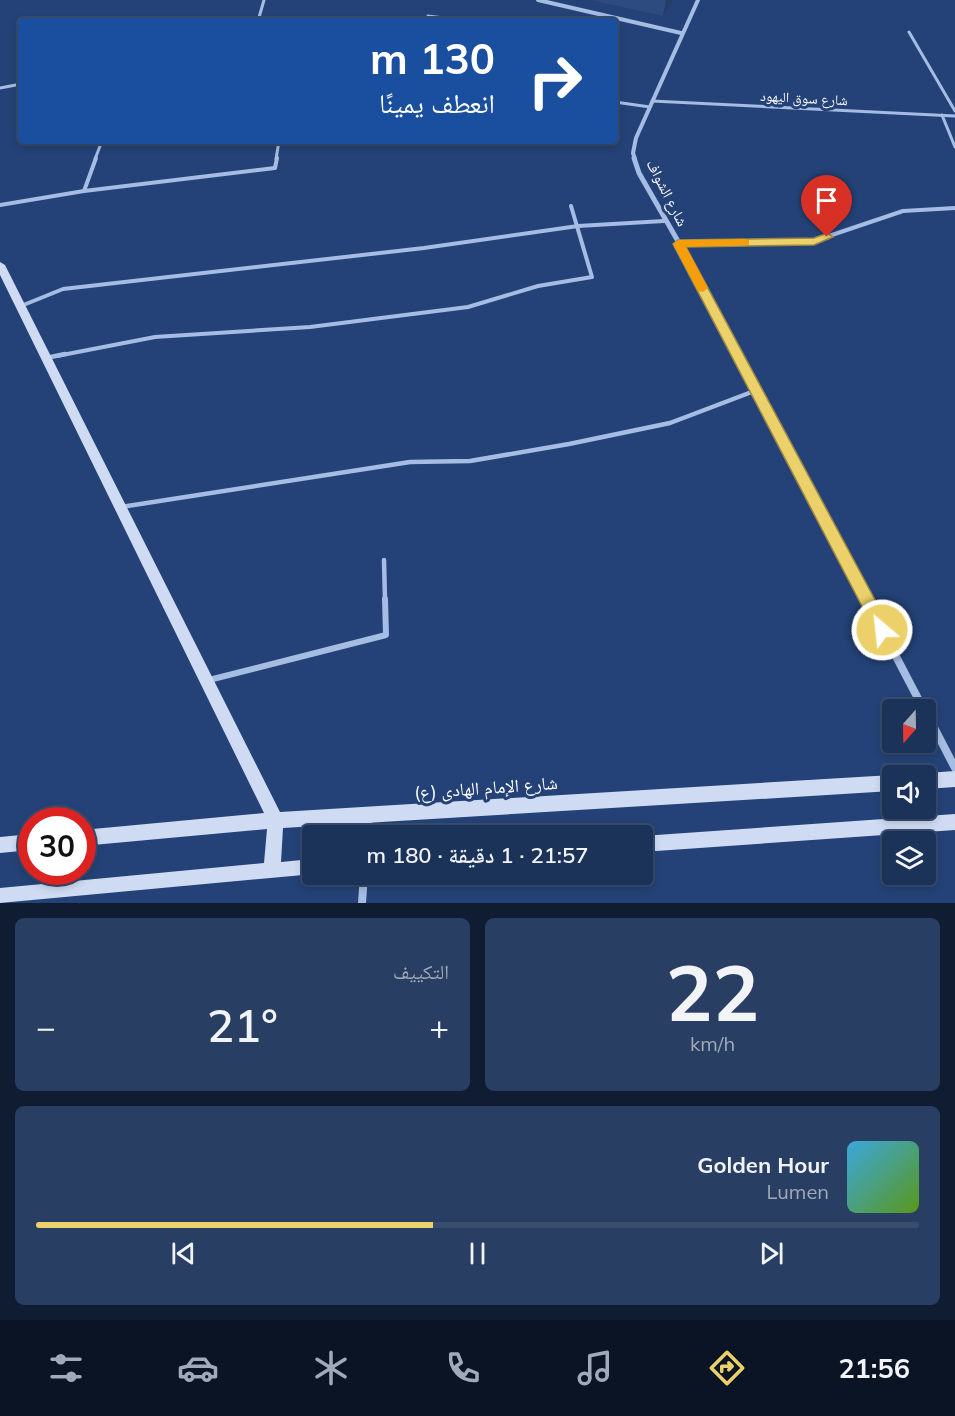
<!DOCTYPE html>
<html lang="ar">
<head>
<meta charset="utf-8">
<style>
  :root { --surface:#1b3259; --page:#283e62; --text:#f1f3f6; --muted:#a0aaba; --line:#394d6f; --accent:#ecd16a }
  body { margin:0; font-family:Mulish,"Noto Naskh Arabic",sans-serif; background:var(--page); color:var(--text); direction:rtl; height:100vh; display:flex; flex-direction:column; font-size:22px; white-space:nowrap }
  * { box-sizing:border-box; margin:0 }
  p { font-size:20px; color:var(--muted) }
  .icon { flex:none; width:33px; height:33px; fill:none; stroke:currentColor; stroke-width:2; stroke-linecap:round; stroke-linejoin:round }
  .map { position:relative; height:903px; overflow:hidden; direction:ltr }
  .sheet { display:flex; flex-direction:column; gap:15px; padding:15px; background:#0f1c31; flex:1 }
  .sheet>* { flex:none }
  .hud { position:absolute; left:18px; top:18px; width:600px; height:126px; border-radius:6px; box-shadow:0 3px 9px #0003,0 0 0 2px var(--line); direction:rtl; background:#1a4fa0; color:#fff; overflow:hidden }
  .needle { width:39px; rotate:200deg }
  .buttons { position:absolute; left:882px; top:699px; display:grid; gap:12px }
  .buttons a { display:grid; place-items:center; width:54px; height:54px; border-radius:6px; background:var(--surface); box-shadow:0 3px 9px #0003,0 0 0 2px var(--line); font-size:30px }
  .speed { position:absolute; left:18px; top:807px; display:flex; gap:12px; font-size:30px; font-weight:700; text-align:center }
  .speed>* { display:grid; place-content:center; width:78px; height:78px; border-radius:50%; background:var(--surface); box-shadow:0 3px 9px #0003,0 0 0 2px var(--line); line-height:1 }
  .speed .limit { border:9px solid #d22; background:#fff; color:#111 }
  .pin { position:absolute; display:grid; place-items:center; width:51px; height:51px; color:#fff; margin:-62px -26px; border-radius:50% 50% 50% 0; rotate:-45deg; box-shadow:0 0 6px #0007 }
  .pin .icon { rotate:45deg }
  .me { position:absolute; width:66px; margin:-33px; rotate:332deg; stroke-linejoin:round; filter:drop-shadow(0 0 4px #0008) }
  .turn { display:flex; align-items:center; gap:21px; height:126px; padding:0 24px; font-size:27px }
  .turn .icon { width:78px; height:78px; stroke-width:2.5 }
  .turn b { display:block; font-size:42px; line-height:51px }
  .big { font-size:45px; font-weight:600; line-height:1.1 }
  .sheet .card { flex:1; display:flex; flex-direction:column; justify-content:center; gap:9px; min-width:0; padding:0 21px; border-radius:9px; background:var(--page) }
  .sheet .dial { align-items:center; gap:0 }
  .dial b { font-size:78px; line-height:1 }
  .song { display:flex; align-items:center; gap:18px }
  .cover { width:72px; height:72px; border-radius:9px; background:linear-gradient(135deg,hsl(200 70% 55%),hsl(90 70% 35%)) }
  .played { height:6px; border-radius:3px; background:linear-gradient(90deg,var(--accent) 45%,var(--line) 45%) }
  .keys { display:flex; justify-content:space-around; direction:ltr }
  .heat { display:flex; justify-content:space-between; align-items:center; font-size:33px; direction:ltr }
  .sheet .tiles { flex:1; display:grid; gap:15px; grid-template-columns:1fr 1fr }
  .card:last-child { grid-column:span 2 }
  .trip { position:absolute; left:302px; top:825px; width:351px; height:60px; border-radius:6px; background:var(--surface); box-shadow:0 3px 9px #0003,0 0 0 2px var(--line); font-weight:600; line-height:60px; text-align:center; direction:rtl }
  .tab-bar { display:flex; height:96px; justify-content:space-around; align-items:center; background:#0b1424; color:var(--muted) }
  .tab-bar .icon { width:42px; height:42px }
  .tab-bar .active { color:var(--accent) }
  .tab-bar b { font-size:27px; color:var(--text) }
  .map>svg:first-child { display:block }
</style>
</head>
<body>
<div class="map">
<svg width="955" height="903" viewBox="0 0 955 903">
  <rect width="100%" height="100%" fill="#244277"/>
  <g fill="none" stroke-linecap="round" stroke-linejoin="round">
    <g stroke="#a5bce3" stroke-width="3">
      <polyline points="428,16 467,21"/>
      <polyline points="258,21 264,0"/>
      <polyline points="909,32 955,111"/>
      <polyline points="0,88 21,84"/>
      <polyline points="652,101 955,116"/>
      <polyline points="615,102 650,107"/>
      <polyline points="942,115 955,147"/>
      <polyline points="95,159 102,141"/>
      <polyline points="276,159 279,141"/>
    </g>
    <g stroke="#a5bce3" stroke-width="4">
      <polyline points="84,191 96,158"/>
      <polyline points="0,205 84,191 275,168 277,158"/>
      <polyline points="678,244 814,241 903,211 955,208"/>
      <polyline points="21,306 63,289 424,248 578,226 664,221"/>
      <polyline points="57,356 155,337 310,327 468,307 538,286 592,277 571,206"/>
    </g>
    <g stroke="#a5bce3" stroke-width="4.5">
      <polyline points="46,358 65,354"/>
      <polyline points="121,507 410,462 470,461 569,444 670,423 757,390"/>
      <polyline points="384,560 385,600"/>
    </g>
    <polyline stroke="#a5bce3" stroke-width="6" points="209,680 386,635 385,599"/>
    <g stroke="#a5bce3" stroke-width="4">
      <polyline points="538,0 681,33"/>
      <polyline points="635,159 633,153 636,138 698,0"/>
    </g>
    <polyline stroke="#a5bce3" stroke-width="5" points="634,158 639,173 687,257 739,356"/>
    <polyline stroke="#a5bce3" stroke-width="6" points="738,354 867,600"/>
    <g stroke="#a5bce3" stroke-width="8">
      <polyline points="866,599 924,710"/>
      <polyline points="926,712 955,768"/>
      <polyline points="367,836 369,815"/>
      <polyline points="362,903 364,874"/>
    </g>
    <g fill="#cedbf3" fill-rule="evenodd">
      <polygon points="0,262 5,265 280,812 892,775 892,791 283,828 281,862 312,859 312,874 314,874 0,903 0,888 264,863 267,829 82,846 82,830 264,813 0,275"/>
      <polygon points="955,771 955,787 926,789 926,776 920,776 926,773"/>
      <polygon points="955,814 955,830 642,852 642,836"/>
      <polygon points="32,834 32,850 0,853 0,837"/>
    </g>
  </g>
  <polygon fill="#2e4b7f" points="591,0 674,0 663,16"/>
  <polygon fill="#253d68" points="666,0 674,0 663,16"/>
  <polygon fill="#ecd16a" stroke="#998845" stroke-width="1.5" points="827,233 833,237 814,245 686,247 888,624 890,630 888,635 882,637 877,635 673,244 678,240 814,238"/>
  <polygon fill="#f59e0b" points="745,239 749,240 749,245 686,247 708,288 703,292 698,291 673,244 678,240"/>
  <g text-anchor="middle" stroke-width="6" stroke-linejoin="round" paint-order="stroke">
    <g font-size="14" fill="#fff" stroke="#244277">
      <text transform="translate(804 98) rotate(3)" y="5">شارع سوق اليهود</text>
    </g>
    <g font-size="15" fill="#fff" stroke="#244277">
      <text transform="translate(667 193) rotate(63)" y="5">شارع الشواف</text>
    </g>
    <g font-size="18" fill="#fff" stroke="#244277">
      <text transform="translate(486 788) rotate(-4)" y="6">شارع الإمام الهادی (ع)</text>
    </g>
  </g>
</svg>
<div class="buttons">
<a><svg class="needle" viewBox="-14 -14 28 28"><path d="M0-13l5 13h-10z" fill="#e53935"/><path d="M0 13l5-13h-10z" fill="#a0aaba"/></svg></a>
<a><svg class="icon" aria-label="sound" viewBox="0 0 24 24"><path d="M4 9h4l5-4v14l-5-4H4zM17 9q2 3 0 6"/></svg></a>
<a><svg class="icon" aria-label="layers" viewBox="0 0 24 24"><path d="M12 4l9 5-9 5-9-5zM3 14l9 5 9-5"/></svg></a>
</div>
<div class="speed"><div class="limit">30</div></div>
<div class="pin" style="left:827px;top:237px;background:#d93025"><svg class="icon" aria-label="arrive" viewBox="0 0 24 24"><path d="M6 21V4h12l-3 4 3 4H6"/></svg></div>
<svg class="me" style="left:882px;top:630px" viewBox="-20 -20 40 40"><circle r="17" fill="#ecd16a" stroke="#fff" stroke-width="3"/><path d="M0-11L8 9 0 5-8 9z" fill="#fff"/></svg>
<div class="trip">21:57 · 1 دقيقة · 180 m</div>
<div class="hud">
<div class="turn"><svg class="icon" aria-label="right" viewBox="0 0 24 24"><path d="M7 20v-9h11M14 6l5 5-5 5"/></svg><div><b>130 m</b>انعطف يمينًا</div></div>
</div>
</div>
<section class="sheet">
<div class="tiles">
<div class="card dial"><b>22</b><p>km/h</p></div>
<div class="card"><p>التكييف</p>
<div class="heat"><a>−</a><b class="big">21°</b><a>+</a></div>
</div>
<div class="card">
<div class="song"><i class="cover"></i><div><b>Golden Hour</b><p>Lumen</p></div></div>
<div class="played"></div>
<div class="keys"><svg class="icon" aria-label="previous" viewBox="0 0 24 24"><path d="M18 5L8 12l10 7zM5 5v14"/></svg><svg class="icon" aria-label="pause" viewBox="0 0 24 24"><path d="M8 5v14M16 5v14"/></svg><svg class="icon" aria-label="next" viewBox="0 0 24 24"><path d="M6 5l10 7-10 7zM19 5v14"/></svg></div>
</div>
</div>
</section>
<nav class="tab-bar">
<b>21:56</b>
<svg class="icon active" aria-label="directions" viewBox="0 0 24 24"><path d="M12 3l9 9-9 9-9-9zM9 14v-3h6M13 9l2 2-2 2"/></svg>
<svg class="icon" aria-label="music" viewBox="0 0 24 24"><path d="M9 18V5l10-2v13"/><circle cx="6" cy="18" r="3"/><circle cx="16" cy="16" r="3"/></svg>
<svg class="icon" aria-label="phone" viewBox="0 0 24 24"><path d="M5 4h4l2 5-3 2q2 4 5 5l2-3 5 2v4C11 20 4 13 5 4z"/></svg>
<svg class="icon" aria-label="climate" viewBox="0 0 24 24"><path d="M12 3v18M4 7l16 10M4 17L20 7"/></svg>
<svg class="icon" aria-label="car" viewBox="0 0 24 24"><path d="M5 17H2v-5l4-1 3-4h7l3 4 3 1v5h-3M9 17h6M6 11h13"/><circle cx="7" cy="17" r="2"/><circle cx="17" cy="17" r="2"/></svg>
<svg class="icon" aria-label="filters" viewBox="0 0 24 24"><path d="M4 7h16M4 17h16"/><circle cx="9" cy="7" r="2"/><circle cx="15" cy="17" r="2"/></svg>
</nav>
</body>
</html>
